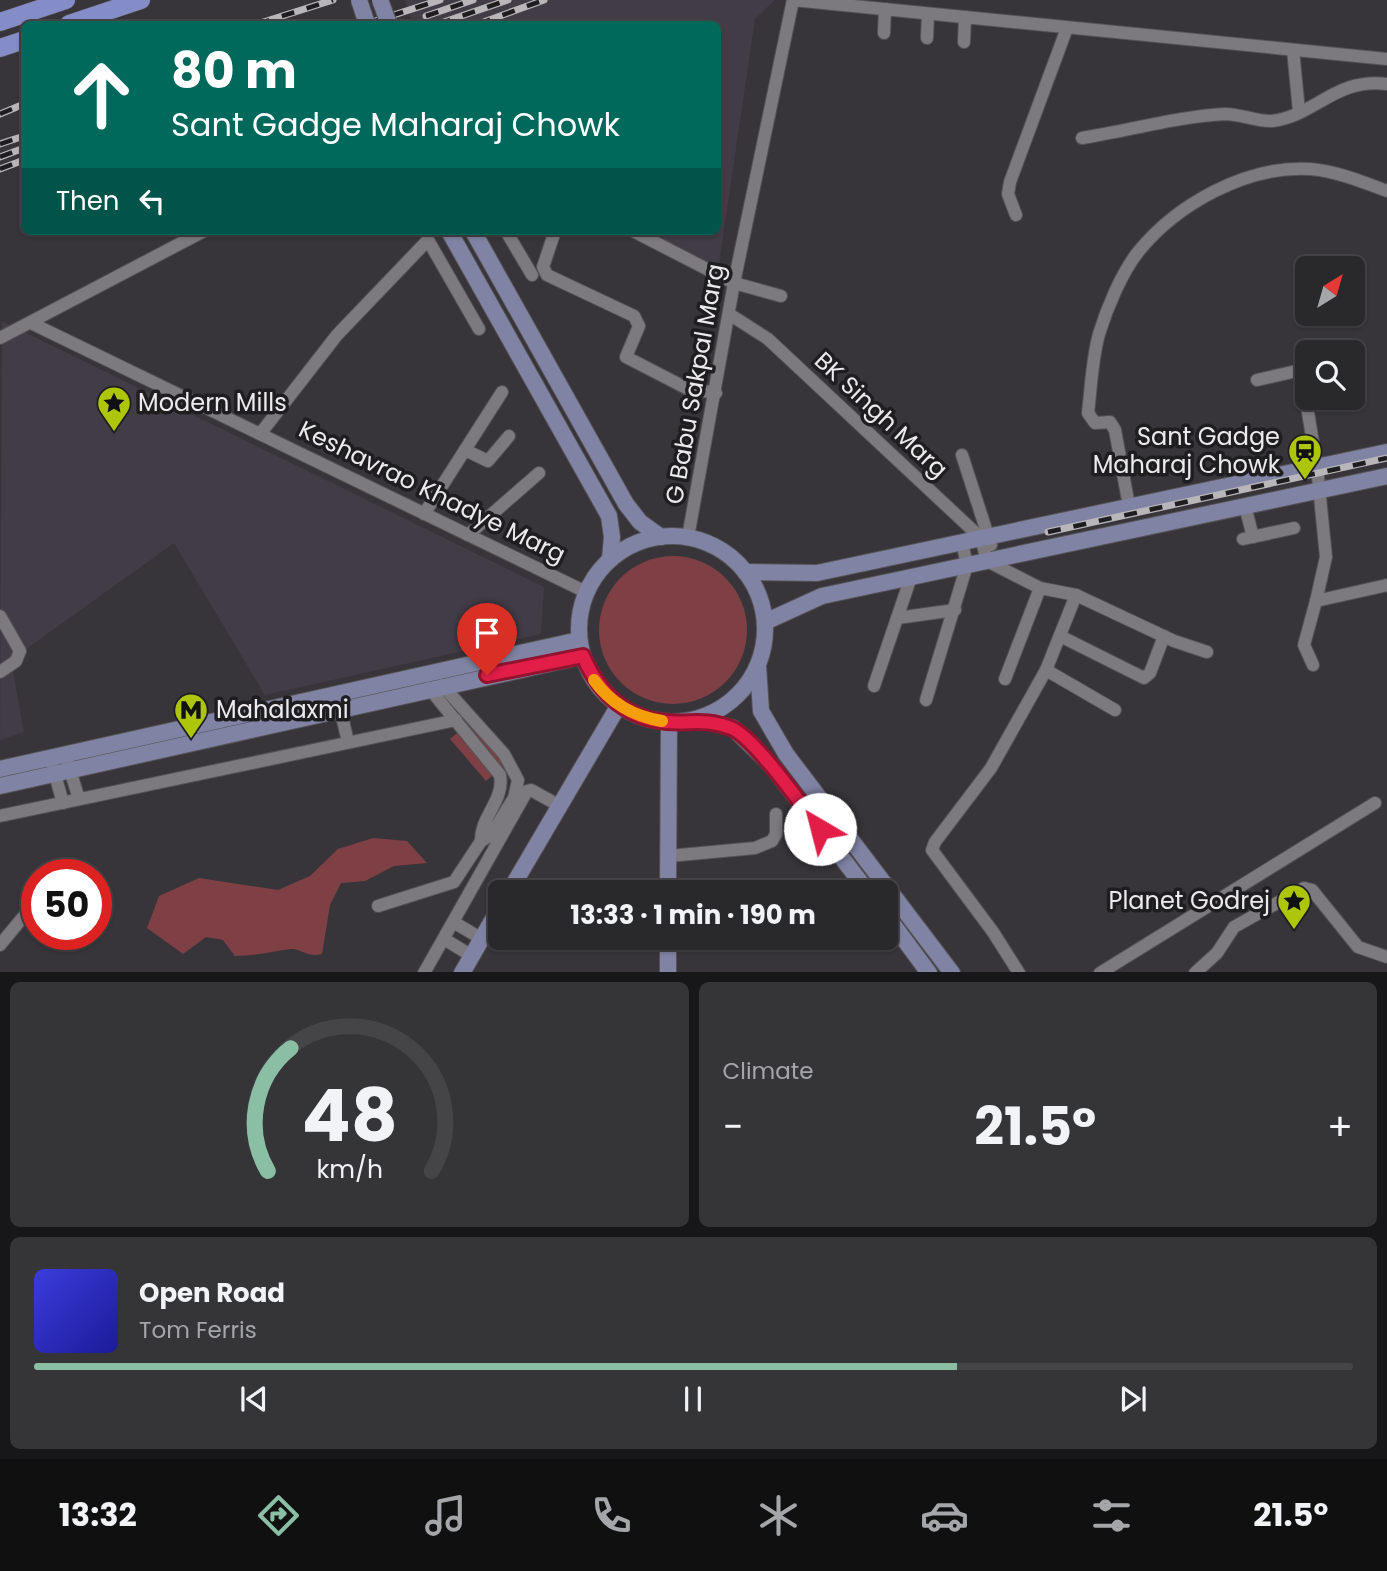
<!DOCTYPE html>
<html lang="en">
<head>
<meta charset="utf-8">
<style>
  :root { --surface:#29282b; --page:#353437; --text:#f1f3f6; --muted:#a5a6a9; --line:#454447; --accent:#8abfa5 }
  body { margin:0; font-family:Poppins,sans-serif; background:var(--page); color:var(--text); height:100vh; display:flex; flex-direction:column; font-size:26px; white-space:nowrap }
  * { box-sizing:border-box; margin:0 }
  p { font-size:23px; color:var(--muted) }
  .icon { flex:none; width:38px; height:38px; fill:none; stroke:currentColor; stroke-width:2; stroke-linecap:round; stroke-linejoin:round }
  .map { position:relative; height:972px; overflow:hidden }
  .panel { display:flex; flex-direction:column; gap:10px; padding:10px; background:#171618; flex:1 }
  .panel>* { flex:none }
  .top-card { position:absolute; left:21px; top:21px; width:700px; height:214px; border-radius:10px; box-shadow:0 2px 5px #0004,0 0 0 2px var(--line); background:#00695c; color:#fff; overflow:hidden }
  .needle { width:46px; rotate:37deg }
  .controls { position:absolute; left:1295px; top:256px; display:grid; gap:14px }
  .controls a { display:grid; place-items:center; width:70px; height:70px; border-radius:10px; background:var(--surface); box-shadow:0 2px 5px #0004,0 0 0 2px var(--line); font-size:35px }
  .speed { position:absolute; left:21px; top:859px; display:flex; gap:14px; font-size:35px; font-weight:700; text-align:center }
  .speed>* { display:grid; place-content:center; width:91px; height:91px; border-radius:50%; background:var(--surface); box-shadow:0 2px 5px #0004,0 0 0 2px var(--line); line-height:1 }
  .speed .limit { border:10px solid #d22; background:#fff; color:#111 }
  .pin { position:absolute; display:grid; place-items:center; width:60px; height:60px; color:#fff; margin:-72px -30px; border-radius:50% 50% 50% 0; rotate:-45deg; box-shadow:0 0 7px #0007 }
  .pin .icon { rotate:45deg }
  .me { position:absolute; width:77px; margin:-38px; rotate:323deg; stroke-linejoin:round; filter:drop-shadow(0 0 5px #0008) }
  .turn { display:flex; align-items:center; gap:24px; height:147px; padding:0 35px; font-size:32px }
  .turn .icon { width:91px; height:91px; stroke-width:2.5 }
  .turn b { display:block; font-size:49px; line-height:60px }
  .then { display:flex; align-items:center; height:66px; padding:0 35px; background:#0003; gap:14px; font-size:26px }
  .big { font-size:52px; font-weight:700; line-height:1.1 }
  .panel .tile { flex:1; display:flex; flex-direction:column; justify-content:center; gap:10px; min-width:0; padding:0 24px; border-radius:10px; background:var(--page) }
  .panel .dial { align-items:center; gap:0 }
  .dial svg { height:182px; overflow:visible; fill:none; stroke:var(--line); stroke-width:7; stroke-linecap:round; text-anchor:middle }
  .dial text { fill:var(--text); stroke:none }
  .song { display:flex; align-items:center; gap:21px }
  .cover { width:84px; height:84px; border-radius:10px; background:linear-gradient(135deg,hsl(240 70% 55%),hsl(240 70% 35%)) }
  .played { height:7px; border-radius:4px; background:linear-gradient(90deg,var(--accent) 70%,var(--line) 70%) }
  .keys { display:flex; justify-content:space-around; direction:ltr }
  .heat { display:flex; justify-content:space-between; align-items:center; font-size:38px; direction:ltr }
  .panel .tiles { flex:1; display:grid; gap:10px; grid-template-columns:1fr 1fr }
  .tile:last-child { grid-column:span 2 }
  .trip { position:absolute; left:488px; top:880px; width:410px; height:70px; border-radius:10px; background:var(--surface); box-shadow:0 2px 5px #0004,0 0 0 2px var(--line); font-weight:700; line-height:70px; text-align:center }
  .tab-bar { display:flex; height:112px; justify-content:space-around; align-items:center; background:#101011; color:var(--muted) }
  .tab-bar .icon { width:49px; height:49px }
  .tab-bar .on { color:var(--accent) }
  .tab-bar b { font-size:32px; color:var(--text) }
  .map>svg:first-child { display:block }
</style>
</head>
<body>
<div class="map">
<svg width="1387" height="973" viewBox="0 0 1387 973">
  <rect width="100%" height="100%" fill="#373539"/>
  <g fill="#413c46">
    <polygon points="405,0 775,0 755,19 718,271 641,231 718,231 718,24 413,24"/>
    <polygon points="2,321 544,587 541,634 265,695 174,543 11,660 24,732 0,740"/>
  </g>
  <g fill="#7e4045">
    <circle cx="673" cy="630" r="74"/>
    <polygon points="470,723 506,764 486,781 450,739"/>
    <path d="M373,838L407,841L427,863L394,866L365,881L341,883L330,905L322,954C306,958 302,948 290,949C271,952 254,956 235,956L223,940L206,937L183,954L147,928L159,896L199,878L278,890L310,876L338,849Z"/>
  </g>
  <g fill="none" stroke-linecap="round" stroke-linejoin="round">
    <g stroke="#545255" stroke-width="14">
      <g id="street">
        <polyline points="884,33 885,9"/>
        <polyline points="927,38 928,14"/>
        <polyline points="964,42 965,17"/>
        <polyline points="1293,50 1299,111"/>
        <path d="M1082,138C1126,131 1181,116 1225,114C1241,114 1258,122 1272,121C1315,116 1336,77 1387,84"/>
        <polyline points="1016,215 1008,194 1010,182 1067,28"/>
        <polyline points="506,231 532,275"/>
        <polyline points="555,231 543,267 547,275 634,316 639,326 626,357 686,388 716,393"/>
        <polyline points="633,231 734,283 781,296"/>
        <polyline points="729,314 768,339 981,538 987,561 1040,588 1076,595 1046,670 991,768 935,842 932,850 993,932 1019,973"/>
        <polyline points="31,323 586,592"/>
        <polyline points="0,338 204,231"/>
        <polyline points="1257,380 1301,370 1317,467 1326,557 1316,601 1387,585"/>
        <polyline points="260,434 337,335 428,240 479,329"/>
        <polyline points="465,450 488,461 509,436"/>
        <polyline points="962,455 991,545"/>
        <path d="M1129,506L1115,430L1110,422L1095,423L1088,413C1091,388 1092,359 1099,334C1107,308 1121,274 1138,252C1177,204 1247,165 1310,169C1336,171 1363,182 1387,191"/>
        <polyline points="1245,506 1253,537"/>
        <polyline points="424,514 502,392"/>
        <polyline points="468,535 539,473"/>
        <polyline points="688,537 734,283 793,0 1387,59"/>
        <polyline points="1243,539 1294,528"/>
        <polyline points="1076,595 1174,641 1207,652"/>
        <polyline points="0,616 20,651 16,661 0,672"/>
        <polyline points="897,618 955,610"/>
        <polyline points="1060,636 1144,678 1150,673 1164,636"/>
        <polyline points="1313,665 1304,645 1316,601"/>
        <polyline points="1046,670 1115,710"/>
        <polyline points="1005,679 1040,588"/>
        <polyline points="874,686 911,577"/>
        <path d="M429,688L500,775C505,800 480,817 481,841L491,835L514,798L518,780L504,754L442,685"/>
        <polyline points="926,700 967,565 962,542"/>
        <polyline points="340,708 348,742"/>
        <polyline points="65,754 79,799"/>
        <polyline points="50,757 63,803"/>
        <polyline points="0,816 456,720"/>
        <polyline points="669,856 755,848 772,841 776,834 776,814"/>
        <polyline points="378,906 454,882 481,841"/>
        <polyline points="455,923 482,939"/>
        <polyline points="444,939 472,956"/>
        <polyline points="0,945 24,916"/>
        <polyline points="424,973 527,791 531,790 560,806"/>
        <polyline points="1100,973 1375,803"/>
        <polyline points="1195,973 1217,953 1234,927 1304,888 1312,890 1358,947 1387,957"/>
      </g>
    </g>
    <g stroke="#545255" stroke-width="18">
      <g id="secondary">
        <polyline points="449,231 609,516 612,537 610,559"/>
        <polyline points="473,231 626,504 640,522 661,537"/>
        <circle cx="672" cy="629" r="93"/>
        <polyline points="745,572 817,573 1387,452"/>
        <polyline points="765,622 822,596 1387,476"/>
        <polyline points="758,666 761,711 786,754 952,973"/>
        <polyline points="697,719 733,728 771,765 868,892"/>
        <polyline points="0,769 579,640"/>
        <polyline points="0,786 583,656"/>
        <polyline points="509,892 619,705"/>
        <polyline points="668,892 669,722"/>
        <polyline points="886,915 929,973"/>
        <polyline points="462,973 500,907"/>
        <polyline points="668,973 668,938"/>
      </g>
    </g>
    <g stroke="#545255" stroke-width="19">
      <g id="primary">
        <polyline points="0,22 66,0"/>
        <polyline points="69,24 141,0"/>
        <polyline points="0,48 24,40"/>
      </g>
    </g>
    <use href="#street" stroke="#7c7a7f" stroke-width="12"/>
    <use href="#secondary" stroke="#8083a3" stroke-width="16"/>
    <use href="#primary" stroke="#848dc7" stroke-width="18"/>
    <g stroke="#b8b6b9" stroke-width="7">
      <g id="rail">
        <polyline points="426,16 473,0"/>
        <polyline points="257,24 333,0"/>
        <polyline points="366,24 440,0"/>
        <polyline points="438,24 508,0"/>
        <polyline points="478,24 544,0"/>
        <polyline points="0,114 24,104"/>
        <polyline points="0,144 24,136"/>
        <polyline points="0,157 24,148"/>
        <polyline points="0,169 24,160"/>
        <polyline points="1048,532 1387,458"/>
      </g>
    </g>
    <use href="#rail" stroke="#1e1d1f" stroke-width="4.5" stroke-dasharray="13" stroke-linecap="butt"/>
    <g stroke="#545255" stroke-width="18" stroke-linecap="butt">
      <g id="secondary-bridge">
        <polyline points="359,0 367,24"/>
        <polyline points="380,0 389,24"/>
      </g>
    </g>
    <use href="#secondary-bridge" stroke="#8083a3" stroke-width="16"/>
  </g>
  <g fill="none" stroke-linecap="round" stroke-linejoin="round">
    <g stroke="#92132f" stroke-width="18">
      <path id="route" d="M487,675L583,656C599,693 624,718 667,722C691,724 705,718 731,728C754,737 803,807 820,829"/>
    </g>
    <use href="#route" stroke="#e11d48" stroke-width="12"/>
    <path stroke="#f59e0b" stroke-width="12" d="M594,680C611,704 633,716 662,721"/>
  </g>
  <defs>
    <g id="sight-pin" transform="scale(1.75)"><path d="M0 17L-7.5 6A9.5 9.5 0 1 1 7.5 6Z" fill="#aec60a" stroke="#1e1d1f"/><path d="M0-6L1.8-2.2L6-1.7L2.9 1.2L3.7 5.4L0 3.3L-3.7 5.4L-2.9 1.2L-6-1.7L-1.8-2.2Z" fill="#111"/></g>
    <g id="station-pin" transform="scale(1.75)"><path d="M0 17L-7.5 6A9.5 9.5 0 1 1 7.5 6Z" fill="#aec60a" stroke="#1e1d1f"/><path d="M-3-6H3Q5-6 5-4V2Q5 4 3 4L4.5 6H3L1.5 4h-3L-3 6H-4.5L-3 4Q-5 4-5 2V-4Q-5-6-3-6ZM-3.5-4v3h7v-3ZM-3.5 1v1.5H-2V1ZM2 1v1.5H3.5V1Z" fill="#111"/></g>
    <g id="metro-pin" transform="scale(1.75)"><path d="M0 17L-7.5 6A9.5 9.5 0 1 1 7.5 6Z" fill="#aec60a" stroke="#1e1d1f"/><path d="M-5.5 5V-5H-3L0 0L3-5H5.5V5H3V-.5L0 4L-3-.5V5Z" fill="#111"/></g>
  </defs>
  <g fill-rule="evenodd">
    <use href="#sight-pin" x="114" y="403"/>
    <use href="#station-pin" x="1305" y="451"/>
    <use href="#metro-pin" x="191" y="710"/>
    <use href="#sight-pin" x="1294" y="901"/>
  </g>
  <g text-anchor="middle" stroke-width="7" stroke-linejoin="round" paint-order="stroke">
    <g font-size="24" fill="#eceaed" stroke="#1e1d1f">
      <text transform="translate(695 384) rotate(-80)" y="8">G Babu Sakpal Marg</text>
      <text transform="translate(881 415) rotate(43)" y="8">BK Singh Marg</text>
      <text transform="translate(432 492) rotate(26)" y="8">Keshavrao Khadye Marg</text>
    </g>
    <g font-size="24" fill="#eceaed" stroke="#1e1d1f" text-anchor="start">
      <text x="138" y="411">Modern Mills</text>
      <text x="1280" y="445" text-anchor="end">Sant Gadge<tspan x="1280" dy="28">Maharaj Chowk</tspan></text>
      <text x="216" y="718">Mahalaxmi</text>
      <text x="1270" y="909" text-anchor="end">Planet Godrej</text>
    </g>
  </g>
</svg>
<div class="controls">
<a><svg class="needle" viewBox="-14 -14 28 28"><path d="M0-13l5 13h-10z" fill="#e53935"/><path d="M0 13l5-13h-10z" fill="#a5a6a9"/></svg></a>
<a><svg class="icon" aria-label="search" viewBox="0 0 24 24"><circle cx="10" cy="10" r="6"/><path d="M15 15l6 6"/></svg></a>
</div>
<div class="speed"><div class="limit">50</div></div>
<div class="pin" style="left:487px;top:675px;background:#d93025"><svg class="icon" aria-label="arrive" viewBox="0 0 24 24"><path d="M6 21V4h12l-3 4 3 4H6"/></svg></div>
<svg class="me" style="left:820px;top:829px" viewBox="-20 -20 40 40"><circle r="19" fill="#fff"/><path d="M0-13L10 11 0 6-10 11z" fill="#e11d48"/></svg>
<div class="trip">13:33 · 1 min · 190 m</div>
<div class="top-card">
<div class="turn"><svg class="icon" aria-label="ahead" viewBox="0 0 24 24"><path d="M12 20V5M6 11l6-6 6 6"/></svg><div><b>80 m</b>Sant Gadge Maharaj Chowk</div></div>
<div class="then">Then<svg class="icon" aria-label="left" viewBox="0 0 24 24"><path d="M17 20v-9H6M10 6l-5 5 5 5"/></svg></div>
</div>
</div>
<section class="panel">
<div class="tiles">
<div class="tile dial"><svg viewBox="0 0 100 80">
<path d="M14 69A42 42 0 1 1 86 69"/>
<path d="M14 69A42 42 0 0 1 24 15" stroke="#8abfa5"/>
<text x="50" y="56" font-size="32" font-weight="700">48</text>
<text x="50" y="72" font-size="11">km/h</text>
</svg></div>
<div class="tile"><p>Climate</p>
<div class="heat"><a>−</a><b class="big">21.5°</b><a>+</a></div>
</div>
<div class="tile">
<div class="song"><i class="cover"></i><div><b>Open Road</b><p>Tom Ferris</p></div></div>
<div class="played"></div>
<div class="keys"><svg class="icon" aria-label="previous" viewBox="0 0 24 24"><path d="M18 5L8 12l10 7zM5 5v14"/></svg><svg class="icon" aria-label="pause" viewBox="0 0 24 24"><path d="M8 5v14M16 5v14"/></svg><svg class="icon" aria-label="next" viewBox="0 0 24 24"><path d="M6 5l10 7-10 7zM19 5v14"/></svg></div>
</div>
</div>
</section>
<nav class="tab-bar">
<b>13:32</b>
<svg class="icon on" aria-label="directions" viewBox="0 0 24 24"><path d="M12 3l9 9-9 9-9-9zM9 14v-3h6M13 9l2 2-2 2"/></svg>
<svg class="icon" aria-label="music" viewBox="0 0 24 24"><path d="M9 18V5l10-2v13"/><circle cx="6" cy="18" r="3"/><circle cx="16" cy="16" r="3"/></svg>
<svg class="icon" aria-label="phone" viewBox="0 0 24 24"><path d="M5 4h4l2 5-3 2q2 4 5 5l2-3 5 2v4C11 20 4 13 5 4z"/></svg>
<svg class="icon" aria-label="climate" viewBox="0 0 24 24"><path d="M12 3v18M4 7l16 10M4 17L20 7"/></svg>
<svg class="icon" aria-label="car" viewBox="0 0 24 24"><path d="M5 17H2v-5l4-1 3-4h7l3 4 3 1v5h-3M9 17h6M6 11h13"/><circle cx="7" cy="17" r="2"/><circle cx="17" cy="17" r="2"/></svg>
<svg class="icon" aria-label="filters" viewBox="0 0 24 24"><path d="M4 7h16M4 17h16"/><circle cx="9" cy="7" r="2"/><circle cx="15" cy="17" r="2"/></svg>
<b>21.5°</b>
</nav>
</body>
</html>
